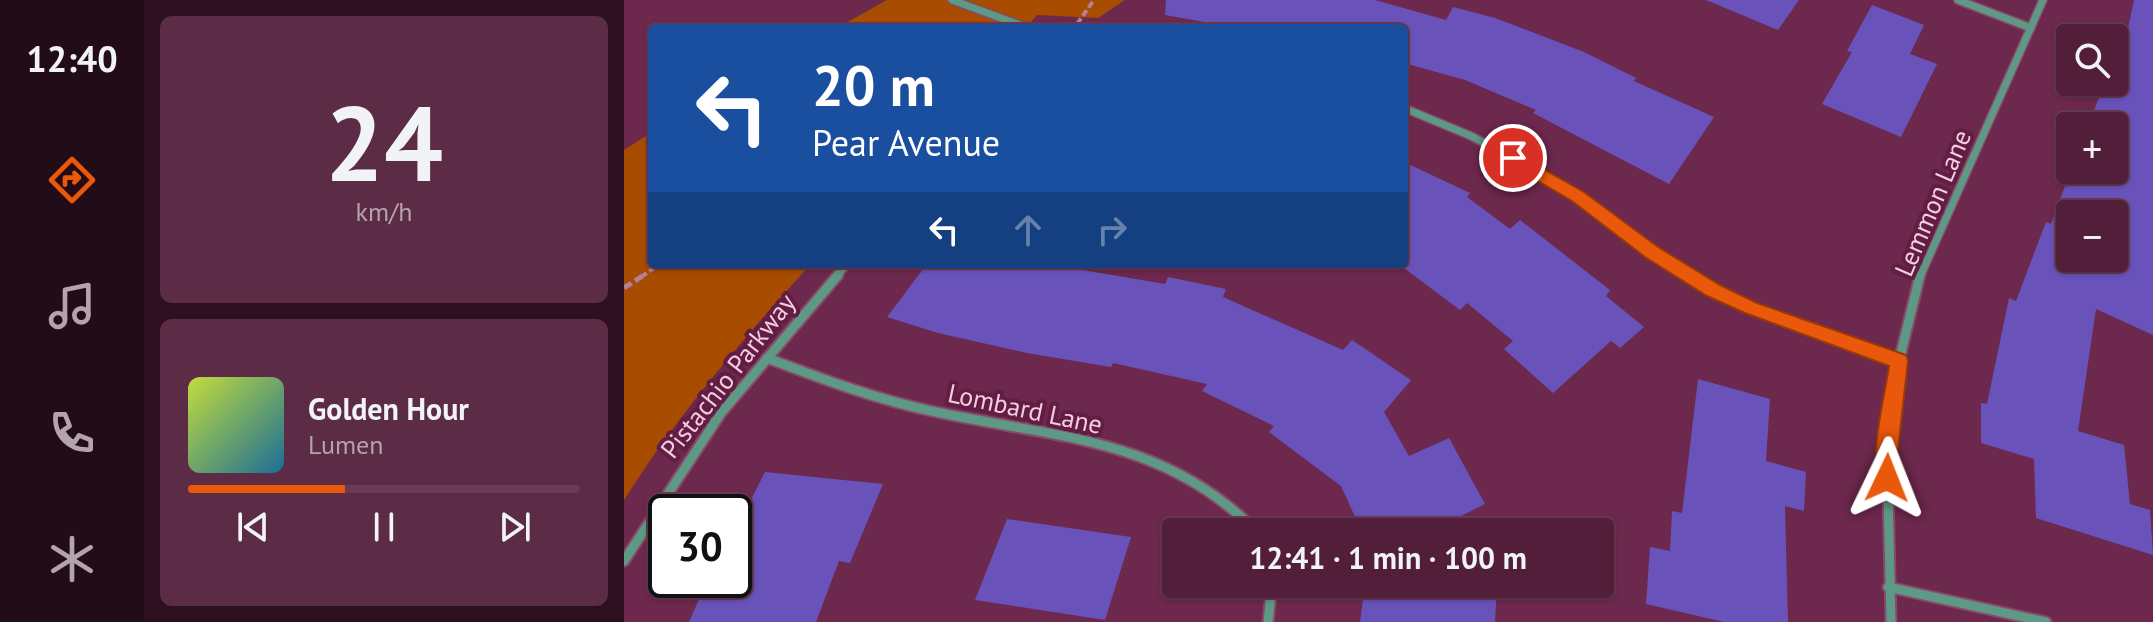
<!DOCTYPE html>
<html lang="en">
<head>
<meta charset="utf-8">
<style>
  :root { --surface:#521e3a; --page:#5c2b45; --text:#f1f3f6; --muted:#b5a2af; --line:#683c54; --accent:#ea580c }
  body { margin:0; font-family:"PT Sans",sans-serif; background:var(--page); color:var(--text); height:100vh; display:flex; flex-direction:column; font-size:30px; white-space:nowrap }
  * { box-sizing:border-box; margin:0 }
  p { font-size:26px; color:var(--muted) }
  .icon { flex:none; width:44px; height:44px; fill:none; stroke:currentColor; stroke-width:2; stroke-linecap:round; stroke-linejoin:round }
  .map { position:relative; flex:1; overflow:hidden }
  .side { display:flex; flex-direction:column; gap:16px; padding:16px; background:#2d1020; width:480px }
  .side>* { flex:none }
  .guide { position:absolute; left:24px; top:24px; width:760px; height:244px; border-radius:8px; box-shadow:0 2px 6px #0004,0 0 0 2px var(--line); background:#1a4fa0; color:#fff; overflow:hidden }
  .tools { position:absolute; left:1432px; top:24px; display:grid; gap:16px }
  .tools a { display:grid; place-items:center; width:72px; height:72px; border-radius:8px; background:var(--surface); box-shadow:0 2px 6px #0004,0 0 0 2px var(--line); font-size:40px }
  .speed { position:absolute; left:24px; top:494px; display:flex; gap:16px; font-size:40px; font-weight:700; text-align:center }
  .speed>* { display:grid; place-content:center; width:104px; height:104px; border-radius:50%; background:var(--surface); box-shadow:0 2px 6px #0004,0 0 0 2px var(--line); line-height:1 }
  .speed .limit { border:4px solid #111; border-radius:12px; background:#fff; color:#111 }
  .pin { position:absolute; display:grid; place-items:center; width:68px; height:68px; color:#fff; margin:-34px; border:4px solid #fff; border-radius:50%; box-shadow:0 2px 8px #0007 }
  .me { position:absolute; width:88px; margin:-44px; rotate:2deg; stroke-linejoin:round; filter:drop-shadow(0 0 6px #0008) }
  .turn { display:flex; align-items:center; gap:28px; height:168px; padding:0 32px; font-size:36px }
  .turn .icon { width:104px; height:104px; stroke-width:2.5 }
  .turn b { display:block; font-size:56px; line-height:68px }
  .lanes { display:flex; align-items:center; height:76px; padding:0 32px; background:#0003; justify-content:center; gap:40px; direction:ltr }
  .lanes .off { opacity:.35 }
  .side .widget { flex:1; display:flex; flex-direction:column; justify-content:center; gap:12px; min-width:0; padding:0 28px; border-radius:12px; background:var(--page) }
  .side .dial { align-items:center; gap:0 }
  .dial b { font-size:104px; line-height:1 }
  .song { display:flex; align-items:center; gap:24px }
  .cover { width:96px; height:96px; border-radius:12px; background:linear-gradient(135deg,hsl(70 70% 55%),hsl(200 70% 35%)) }
  .played { height:8px; border-radius:4px; background:linear-gradient(90deg,var(--accent) 40%,var(--line) 40%) }
  .keys { display:flex; justify-content:space-around; direction:ltr }
  .trip { position:absolute; left:538px; top:518px; width:452px; height:80px; border-radius:8px; background:var(--surface); box-shadow:0 2px 6px #0004,0 0 0 2px var(--line); font-weight:700; line-height:80px; text-align:center }
  main { display:flex; flex:1; min-height:0 }
  .dock { display:flex; flex-direction:column; width:144px; justify-content:space-around; align-items:center; background:#210c17; color:var(--muted) }
  .dock .icon { width:56px; height:56px }
  .dock .current { color:var(--accent) }
  .dock b { font-size:36px; color:var(--text) }
  .map>svg:first-child { display:block }
</style>
</head>
<body>
<main>
<nav class="dock">
<b>12:40</b>
<svg class="icon current" aria-label="directions" viewBox="0 0 24 24"><path d="M12 3l9 9-9 9-9-9zM9 14v-3h6M13 9l2 2-2 2"/></svg>
<svg class="icon" aria-label="music" viewBox="0 0 24 24"><path d="M9 18V5l10-2v13"/><circle cx="6" cy="18" r="3"/><circle cx="16" cy="16" r="3"/></svg>
<svg class="icon" aria-label="phone" viewBox="0 0 24 24"><path d="M5 4h4l2 5-3 2q2 4 5 5l2-3 5 2v4C11 20 4 13 5 4z"/></svg>
<svg class="icon" aria-label="climate" viewBox="0 0 24 24"><path d="M12 3v18M4 7l16 10M4 17L20 7"/></svg>
</nav>
<section class="side">
<div class="widget dial"><b>24</b><p>km/h</p></div>
<div class="widget">
<div class="song"><i class="cover"></i><div><b>Golden Hour</b><p>Lumen</p></div></div>
<div class="played"></div>
<div class="keys"><svg class="icon" aria-label="previous" viewBox="0 0 24 24"><path d="M18 5L8 12l10 7zM5 5v14"/></svg><svg class="icon" aria-label="pause" viewBox="0 0 24 24"><path d="M8 5v14M16 5v14"/></svg><svg class="icon" aria-label="next" viewBox="0 0 24 24"><path d="M6 5l10 7-10 7zM19 5v14"/></svg></div>
</div>
</section>
<div class="map">
<svg width="1529" height="622" viewBox="0 0 1529 622">
  <rect width="100%" height="100%" fill="#6d284d"/>
  <g fill="#a84c00">
    <polygon points="263,0 501,0 474,18 413,15 402,28 213,28"/>
    <path d="M28,132V264H187C119,338 54,415 0,500V150Z"/>
  </g>
  <g fill="#6953bb" fill-rule="evenodd">
    <polygon points="542,0 751,0 822,20 829,7 871,18 960,52 1012,78 1010,81 1090,117 1045,184 909,113 912,110 841,80 780,63 780,28 614,28 541,15"/>
    <polygon points="1082,0 1175,0 1154,30"/>
    <path d="M1510,0H1529V335L1472,309L1454,431L1500,445L1506,504L1526,510L1529,555L1412,518L1410,459L1357,443V403L1363,404L1385,298L1392,301L1422,222L1427,224L1447,170H1490V126H1464L1481,82H1490V57L1496,40L1501,42ZM1446,214H1490V258H1446Z"/>
    <polygon points="1248,5 1300,25 1286,54 1313,64 1277,137 1198,104 1228,52 1223,51"/>
    <polygon points="780,162 846,193 843,197 886,229 896,220 986,290 982,296 1020,327 996,348 987,341 929,393 880,349 889,341 843,303 836,310 780,268"/>
    <polygon points="303,264 448,264 447,268 541,284 544,277 602,289 599,297 719,350 728,340 787,380 760,412 785,456 825,438 861,504 805,532 738,532 717,486 645,432 650,426 578,391 583,384 489,363 487,367 403,353 314,333 263,317"/>
    <polygon points="1074,379 1146,399 1142,461 1182,472 1180,511 1161,506 1164,622 1100,622 1022,604 1026,547 1046,551 1048,511 1058,513"/>
    <polygon points="141,472 259,484 226,563 215,561 192,622 65,622 83,581 110,582 110,533"/>
    <polygon points="383,519 507,537 481,620 351,600"/>
    <polygon points="741,584 873,584 871,622 736,622"/>
  </g>
  <g fill="none" stroke-linecap="round" stroke-linejoin="round">
    <g stroke="#88496a" stroke-width="10">
      <g id="street-far1">
        <polyline points="328,0 404,28"/>
        <polyline points="1334,0 1407,28"/>
        <polyline points="780,108 847,136 912,170 1066,277"/>
        <polyline points="212,277 223,264"/>
        <polyline points="1296,277 1419,0"/>
      </g>
    </g>
    <g stroke="#88496a" stroke-width="13">
      <g id="street">
        <polyline points="1062,275 1135,311 1275,361"/>
        <path d="M143,358C198,379 254,400 312,412C433,438 541,438 633,532"/>
        <polyline points="0,561 97,413 214,275"/>
        <polyline points="1264,587 1422,622"/>
        <polyline points="644,622 648,584"/>
        <polyline points="1267,622 1263,450 1275,361 1296,275"/>
      </g>
    </g>
    <g stroke="#b57e9a" stroke-width="4" stroke-dasharray="7 3" stroke-linecap="butt">
      <polyline points="453,24 470,0"/>
      <polyline points="17,277 36,264"/>
    </g>
    <polyline stroke="#b57e9a" stroke-width="5" stroke-dasharray="9 4" stroke-linecap="butt" points="0,288 20,275"/>
    <use href="#street-far1" stroke="#5d9984" stroke-width="7"/>
    <use href="#street" stroke="#5d9984" stroke-width="9"/>
  </g>
  <path fill="#ea580c" stroke="#983908" stroke-width="2" d="M889,152L960,192L1034,247L1096,285L1133,303L1282,355L1284,361L1270,485L1263,487L1256,485C1244,457 1261,396 1265,366L1121,313L1083,296L1021,257L948,201L883,163V154Z"/>
  <g text-anchor="middle" stroke-width="8" stroke-linejoin="round" paint-order="stroke">
    <g font-size="26" fill="#f6ccdf" stroke="#611d43">
      <text transform="translate(1309 203) rotate(-67)" y="9">Lemmon Lane</text>
      <text transform="translate(104 376) rotate(-52)" y="9">Pistachio Parkway</text>
      <text transform="translate(401 409) rotate(12)" y="9">Lombard Lane</text>
    </g>
  </g>
</svg>
<div class="tools">
<a><svg class="icon" aria-label="search" viewBox="0 0 24 24"><circle cx="10" cy="10" r="6"/><path d="M15 15l6 6"/></svg></a>
<a>+</a>
<a>−</a>
</div>
<div class="speed"><div class="limit">30</div></div>
<div class="pin" style="left:889px;top:158px;background:#d93025"><svg class="icon" aria-label="arrive" viewBox="0 0 24 24"><path d="M6 21V4h12l-3 4 3 4H6"/></svg></div>
<svg class="me" style="left:1263px;top:478px" viewBox="-20 -20 40 40"><path d="M0-17L14 15 0 8-14 15z" fill="#ea580c" stroke="#fff" stroke-width="4"/></svg>
<div class="trip">12:41 · 1 min · 100 m</div>
<div class="guide">
<div class="turn"><svg class="icon" aria-label="left" viewBox="0 0 24 24"><path d="M17 20v-9H6M10 6l-5 5 5 5"/></svg><div><b>20 m</b>Pear Avenue</div></div>
<div class="lanes"><svg class="icon" aria-label="left" viewBox="0 0 24 24"><path d="M17 20v-9H6M10 6l-5 5 5 5"/></svg><svg class="icon off" aria-label="ahead" viewBox="0 0 24 24"><path d="M12 20V5M6 11l6-6 6 6"/></svg><svg class="icon off" aria-label="right" viewBox="0 0 24 24"><path d="M7 20v-9h11M14 6l5 5-5 5"/></svg></div>
</div>
</div>
</main>
</body>
</html>
